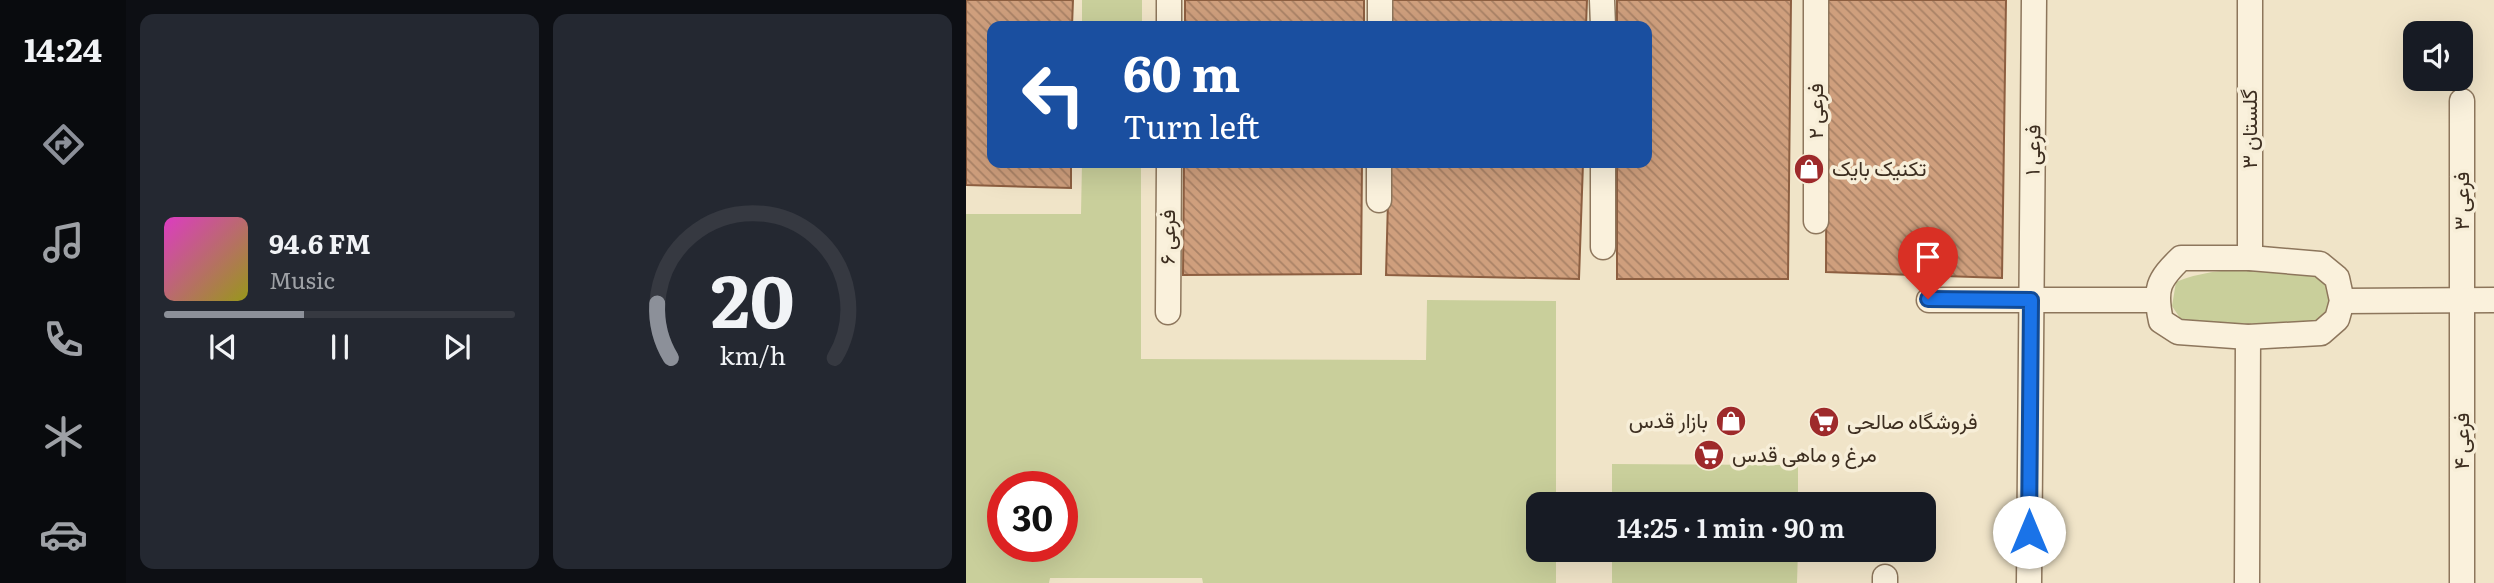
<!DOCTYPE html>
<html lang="en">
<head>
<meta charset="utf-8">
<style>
  :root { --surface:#171b24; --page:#242831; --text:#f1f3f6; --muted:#9ea1a6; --line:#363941; --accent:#8c9099 }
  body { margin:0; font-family:Literata,Vazirmatn,serif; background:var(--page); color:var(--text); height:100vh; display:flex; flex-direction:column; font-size:26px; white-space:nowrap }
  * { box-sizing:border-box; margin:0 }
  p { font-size:23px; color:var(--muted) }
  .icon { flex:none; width:38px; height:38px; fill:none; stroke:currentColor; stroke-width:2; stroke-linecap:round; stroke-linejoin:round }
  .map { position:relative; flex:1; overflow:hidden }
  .panel { display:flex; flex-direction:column; gap:14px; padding:14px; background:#0d0f14; width:840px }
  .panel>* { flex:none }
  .banner { position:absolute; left:21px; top:21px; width:665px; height:147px; border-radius:14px; box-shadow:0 7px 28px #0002; background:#1a4fa0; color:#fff; overflow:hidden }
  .tools { position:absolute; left:1437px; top:21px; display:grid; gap:14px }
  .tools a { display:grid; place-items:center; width:70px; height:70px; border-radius:14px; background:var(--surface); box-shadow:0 7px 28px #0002; font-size:35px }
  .speed { position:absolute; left:21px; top:471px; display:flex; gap:14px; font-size:35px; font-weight:700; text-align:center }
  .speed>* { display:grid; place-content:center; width:91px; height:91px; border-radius:50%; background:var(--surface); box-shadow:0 7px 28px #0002; line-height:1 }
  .speed .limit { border:10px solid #d22; background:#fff; color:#111 }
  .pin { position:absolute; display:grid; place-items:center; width:60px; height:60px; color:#fff; margin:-72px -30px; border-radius:50% 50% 50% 0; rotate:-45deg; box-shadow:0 0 7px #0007 }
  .pin .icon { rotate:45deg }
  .me { position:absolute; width:77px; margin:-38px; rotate:0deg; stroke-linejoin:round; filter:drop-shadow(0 0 5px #0008) }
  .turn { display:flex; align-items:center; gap:24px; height:147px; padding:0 21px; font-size:32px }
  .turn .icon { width:91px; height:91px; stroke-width:2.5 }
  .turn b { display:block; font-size:49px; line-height:60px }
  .panel .tile { flex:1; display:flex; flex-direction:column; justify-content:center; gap:10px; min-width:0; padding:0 24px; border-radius:14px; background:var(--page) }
  .panel .dial { align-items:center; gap:0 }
  .dial svg { height:182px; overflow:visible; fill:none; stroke:var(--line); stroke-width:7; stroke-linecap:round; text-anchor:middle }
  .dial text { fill:var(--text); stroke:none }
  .song { display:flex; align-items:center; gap:21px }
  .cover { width:84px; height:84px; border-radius:10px; background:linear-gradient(135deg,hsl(310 70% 55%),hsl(60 70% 35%)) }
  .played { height:7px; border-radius:4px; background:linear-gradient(90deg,var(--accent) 40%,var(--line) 40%) }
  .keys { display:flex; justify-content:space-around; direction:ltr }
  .panel .tiles { flex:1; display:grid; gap:14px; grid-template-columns:repeat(2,1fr) }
  .trip { position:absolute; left:560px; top:492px; width:410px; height:70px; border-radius:14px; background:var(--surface); box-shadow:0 7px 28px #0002; font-weight:600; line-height:70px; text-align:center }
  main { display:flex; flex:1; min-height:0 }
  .dock { display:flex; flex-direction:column; width:126px; justify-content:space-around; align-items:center; background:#090b0e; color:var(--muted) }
  .dock .icon { width:49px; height:49px }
  .dock .active { color:var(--accent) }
  .dock b { font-size:32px; color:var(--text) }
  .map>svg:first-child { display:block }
</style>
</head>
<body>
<main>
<nav class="dock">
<b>14:24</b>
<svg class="icon active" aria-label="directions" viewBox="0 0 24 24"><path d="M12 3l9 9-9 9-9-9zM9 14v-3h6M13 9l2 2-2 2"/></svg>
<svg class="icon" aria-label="music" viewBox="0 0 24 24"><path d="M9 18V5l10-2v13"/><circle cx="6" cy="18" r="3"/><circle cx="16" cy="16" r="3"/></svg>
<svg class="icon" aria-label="phone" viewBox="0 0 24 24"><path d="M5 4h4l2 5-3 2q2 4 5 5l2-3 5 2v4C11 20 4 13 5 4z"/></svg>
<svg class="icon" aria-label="climate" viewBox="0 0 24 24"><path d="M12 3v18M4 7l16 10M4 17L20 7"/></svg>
<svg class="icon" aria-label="car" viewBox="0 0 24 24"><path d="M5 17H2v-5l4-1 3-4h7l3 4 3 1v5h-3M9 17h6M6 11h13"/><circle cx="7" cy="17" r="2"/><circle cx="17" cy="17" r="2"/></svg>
</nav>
<section class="panel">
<div class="tiles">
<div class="tile">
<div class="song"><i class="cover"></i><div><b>94.6 FM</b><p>Music</p></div></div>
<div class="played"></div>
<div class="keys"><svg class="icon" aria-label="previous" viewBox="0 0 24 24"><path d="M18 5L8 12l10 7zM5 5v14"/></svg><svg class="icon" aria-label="pause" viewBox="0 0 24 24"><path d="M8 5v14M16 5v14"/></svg><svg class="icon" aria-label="next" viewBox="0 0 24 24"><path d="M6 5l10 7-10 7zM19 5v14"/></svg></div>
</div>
<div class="tile dial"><svg viewBox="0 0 100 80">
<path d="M14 69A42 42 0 1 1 86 69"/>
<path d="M14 69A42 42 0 0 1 8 45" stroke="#8c9099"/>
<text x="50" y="56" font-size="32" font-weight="700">20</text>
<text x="50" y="72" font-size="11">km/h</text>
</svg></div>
</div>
</section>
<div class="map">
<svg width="1528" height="583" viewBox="0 0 1528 583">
  <defs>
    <pattern id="building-back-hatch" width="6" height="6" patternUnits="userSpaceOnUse" patternTransform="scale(1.75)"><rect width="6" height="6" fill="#cf9f7d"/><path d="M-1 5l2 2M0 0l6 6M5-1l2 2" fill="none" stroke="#a98266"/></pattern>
  </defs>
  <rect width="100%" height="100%" fill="#f0e4c8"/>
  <g fill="#c9cf9b" fill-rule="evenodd">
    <rect x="116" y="0" width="60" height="26"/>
    <path d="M116,163H175V359L460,360L461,300L590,301V504H572V550H590V583H643H237L236,578H84L83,583H0V214H115ZM37,486H96V546H37Z"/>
    <path d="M1329,269L1347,274L1364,285L1365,302L1356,319L1335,324L1226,323L1214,318L1206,306L1210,282C1248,266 1289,270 1329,269Z"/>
    <polygon points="646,464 832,465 832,504 646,504"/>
    <polygon points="646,550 832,550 831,583 646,583"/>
  </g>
  <g fill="url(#building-back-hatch)" stroke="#8d5f41" stroke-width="2">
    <polygon points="0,0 107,0 106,26 26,26 26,163 105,163 105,188 0,185"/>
    <rect x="219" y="0" width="179" height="26"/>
    <polygon points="426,0 621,0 620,26 426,26"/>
    <polygon points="651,0 825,0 822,279 651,279 651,163 681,163 681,26 651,26"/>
    <polygon points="861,0 1040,0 1036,278 860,272"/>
    <polygon points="218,163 396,163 395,274 217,275"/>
    <polygon points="423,163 617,163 613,279 420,275"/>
  </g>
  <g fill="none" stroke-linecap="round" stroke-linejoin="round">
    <g stroke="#8d765c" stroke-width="27">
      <g id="minor">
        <polyline points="636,0 637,26"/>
        <polyline points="1284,0 1284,258"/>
        <polyline points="203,26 203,0"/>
        <polyline points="414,26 414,0"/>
        <polyline points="1496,101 1496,583"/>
        <polyline points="637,163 637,247"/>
        <polyline points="413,200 413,163"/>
        <polyline points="850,221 850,0"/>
        <path d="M1215,258H1284L1354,264L1371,278L1376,301L1371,319L1355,333L1282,337L1212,332L1195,321C1188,289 1192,280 1215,258Z"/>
        <polyline points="963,300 1191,300"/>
        <polyline points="1376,301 1528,300"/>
        <polyline points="202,312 203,163"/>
        <polyline points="919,577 919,583"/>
        <polyline points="1063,583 1068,0"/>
        <polyline points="1281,583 1282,337"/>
      </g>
    </g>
    <use href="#minor" stroke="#faf1dc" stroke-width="24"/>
  </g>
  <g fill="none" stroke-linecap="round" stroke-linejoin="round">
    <g stroke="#114b97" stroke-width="18">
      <polyline id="route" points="962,299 1065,300 1063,532"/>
    </g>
    <use href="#route" stroke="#1a73e8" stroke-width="12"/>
  </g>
  <defs>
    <g id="shop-disc" transform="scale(1.575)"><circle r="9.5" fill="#9e2a2b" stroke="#f7eed8"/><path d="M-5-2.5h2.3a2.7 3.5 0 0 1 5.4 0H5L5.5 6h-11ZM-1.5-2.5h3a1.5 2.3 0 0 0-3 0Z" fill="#fff"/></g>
    <g id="supermarket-disc" transform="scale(1.575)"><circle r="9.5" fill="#9e2a2b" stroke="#f7eed8"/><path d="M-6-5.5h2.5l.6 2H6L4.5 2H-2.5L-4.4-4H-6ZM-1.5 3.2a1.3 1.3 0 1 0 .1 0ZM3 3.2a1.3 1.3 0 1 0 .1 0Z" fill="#fff"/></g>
  </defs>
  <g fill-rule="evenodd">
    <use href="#shop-disc" x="843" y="169"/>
    <use href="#shop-disc" x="765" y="421"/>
    <use href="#supermarket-disc" x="858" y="422"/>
    <use href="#supermarket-disc" x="743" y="455"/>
  </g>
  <g text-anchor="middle" stroke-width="7" stroke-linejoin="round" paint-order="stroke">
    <g font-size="21" fill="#3d2e20" stroke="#f7eed8">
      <text transform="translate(850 111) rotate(-90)" y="7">فرعی ۲</text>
      <text transform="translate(1284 129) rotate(-90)" y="7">گلستان ۳</text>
      <text transform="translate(1067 150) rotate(-89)" y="7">فرعی ۱</text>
      <text transform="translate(1496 201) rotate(-90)" y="7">فرعی ۳</text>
      <text transform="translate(202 237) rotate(-90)" y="7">فرعی ۶</text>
      <text transform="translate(1496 441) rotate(-90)" y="7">فرعی ۴</text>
    </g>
    <g font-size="21" fill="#3d2e20" stroke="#f7eed8" text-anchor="start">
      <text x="866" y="176">تکنیک بایک</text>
      <text x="742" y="428" text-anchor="end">بازار قدس</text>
      <text x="881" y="429">فروشگاه صالحی</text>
      <text x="766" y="462">مرغ و ماهی قدس</text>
    </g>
  </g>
</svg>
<div class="tools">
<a><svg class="icon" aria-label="sound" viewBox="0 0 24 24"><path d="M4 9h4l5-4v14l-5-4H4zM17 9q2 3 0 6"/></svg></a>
</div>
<div class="speed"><div class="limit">30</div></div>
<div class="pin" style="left:962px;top:299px;background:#d93025"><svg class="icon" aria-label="arrive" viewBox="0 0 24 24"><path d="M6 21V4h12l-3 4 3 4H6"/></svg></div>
<svg class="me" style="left:1063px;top:532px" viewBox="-20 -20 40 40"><circle r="19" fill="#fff"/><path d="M0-13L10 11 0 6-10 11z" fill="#1a73e8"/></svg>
<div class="trip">14:25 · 1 min · 90 m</div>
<div class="banner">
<div class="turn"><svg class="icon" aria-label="left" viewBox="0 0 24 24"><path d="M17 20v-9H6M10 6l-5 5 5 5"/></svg><div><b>60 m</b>Turn left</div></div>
</div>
</div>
</main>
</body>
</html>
